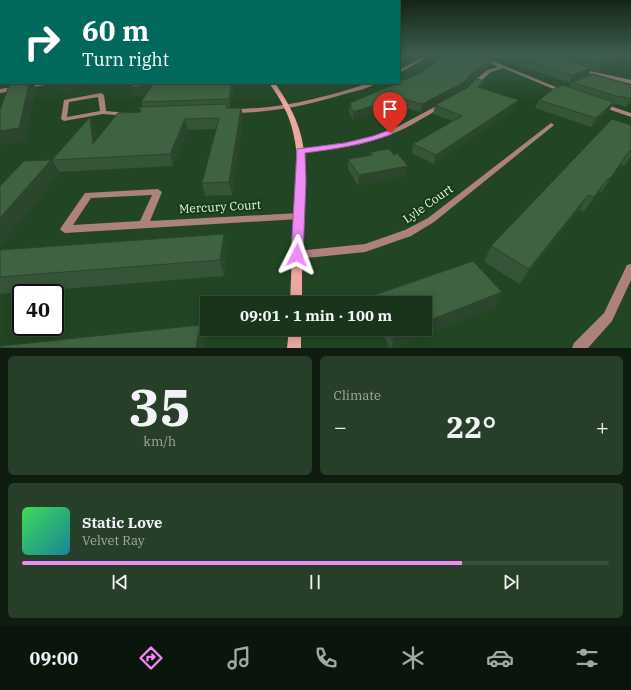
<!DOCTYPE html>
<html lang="en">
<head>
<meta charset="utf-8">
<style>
  :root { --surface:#1a341b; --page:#273f28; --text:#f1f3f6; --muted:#9faaa3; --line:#384f3a; --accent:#ef8bf6 }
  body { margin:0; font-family:"IBM Plex Serif",serif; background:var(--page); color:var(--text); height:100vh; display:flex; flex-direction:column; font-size:15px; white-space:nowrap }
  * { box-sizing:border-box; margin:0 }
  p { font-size:13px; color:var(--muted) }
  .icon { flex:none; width:22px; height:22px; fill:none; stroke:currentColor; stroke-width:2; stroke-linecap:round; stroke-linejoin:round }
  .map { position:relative; height:348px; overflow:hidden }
  .panel { display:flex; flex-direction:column; gap:8px; padding:8px; background:#0e1d0f; flex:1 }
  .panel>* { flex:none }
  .banner { position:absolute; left:0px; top:0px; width:400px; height:84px; box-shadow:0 2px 10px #0003,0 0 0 1px var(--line); background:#00695c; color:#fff; overflow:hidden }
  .speed { position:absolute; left:12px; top:284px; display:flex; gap:8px; font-size:20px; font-weight:700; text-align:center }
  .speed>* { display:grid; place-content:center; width:52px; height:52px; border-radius:50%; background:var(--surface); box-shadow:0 2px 10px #0003,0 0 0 1px var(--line); line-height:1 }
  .speed .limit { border:2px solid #111; border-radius:6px; background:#fff; color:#111 }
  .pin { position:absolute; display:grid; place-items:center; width:34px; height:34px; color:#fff; margin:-41px -17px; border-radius:50% 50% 50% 0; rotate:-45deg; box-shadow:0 0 4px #0007 }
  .pin .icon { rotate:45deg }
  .me { position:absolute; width:44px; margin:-22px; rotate:3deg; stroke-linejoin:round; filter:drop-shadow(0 0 3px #0008) }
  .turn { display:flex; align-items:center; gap:14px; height:84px; padding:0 16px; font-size:18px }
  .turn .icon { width:52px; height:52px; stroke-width:2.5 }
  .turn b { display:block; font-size:28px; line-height:34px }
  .big { font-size:30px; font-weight:800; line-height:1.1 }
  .panel .widget { flex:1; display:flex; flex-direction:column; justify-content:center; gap:6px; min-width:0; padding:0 14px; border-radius:6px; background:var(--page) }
  .panel .dial { align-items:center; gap:0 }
  .dial b { font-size:52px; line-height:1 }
  .song { display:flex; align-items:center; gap:12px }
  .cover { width:48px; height:48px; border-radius:6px; background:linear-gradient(135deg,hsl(130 70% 55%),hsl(190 70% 35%)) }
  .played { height:4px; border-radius:2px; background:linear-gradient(90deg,var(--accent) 75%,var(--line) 75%) }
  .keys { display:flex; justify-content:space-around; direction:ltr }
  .heat { display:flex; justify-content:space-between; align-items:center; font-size:22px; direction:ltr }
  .panel .tiles { flex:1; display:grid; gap:8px; grid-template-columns:1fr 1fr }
  .widget:last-child { grid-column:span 2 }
  .trip { position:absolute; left:200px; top:296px; width:232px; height:40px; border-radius:0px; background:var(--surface); box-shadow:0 2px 10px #0003,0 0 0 1px var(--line); font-weight:800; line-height:40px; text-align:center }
  .tabs { display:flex; height:64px; justify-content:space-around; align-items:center; background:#0a150b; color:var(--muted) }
  .tabs .icon { width:28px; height:28px }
  .tabs .active { color:var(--accent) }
  .tabs b { font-size:18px; color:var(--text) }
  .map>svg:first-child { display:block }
</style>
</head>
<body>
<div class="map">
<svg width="631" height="348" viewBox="0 0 631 348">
  <rect width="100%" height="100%" fill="#224524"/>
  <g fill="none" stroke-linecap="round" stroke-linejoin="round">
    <g fill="#ad817c" fill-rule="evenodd">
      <polygon points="470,54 475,54 568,92 563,93 503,68 491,72 474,87 470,87 470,85 487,70 499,67"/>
      <polygon points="36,83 48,83 45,85 0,93 0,89"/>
      <path d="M442,103L444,104V106C423,118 402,132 378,139C353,148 326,149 300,153L296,151L300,149L348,142L374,137L399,126Z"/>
      <polygon points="601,103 631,113 631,117 599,106 598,105"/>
      <polygon points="631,264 631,280 612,321 588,348 572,348 574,343 604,313 627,265"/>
    </g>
    <g fill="#ad817c" fill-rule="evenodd">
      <polygon points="429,54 433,54 399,73 399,70"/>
      <polygon points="577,68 631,80 631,84 577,70"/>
      <path d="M369,83H377C369,88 357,91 348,93C309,105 272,113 232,113L229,111L232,109C280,109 324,98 369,83Z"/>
      <path d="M101,93L104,95L106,111L127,113L129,114V116L103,114L64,121L61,119L64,100ZM98,97L100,111L67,117L69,102Z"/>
      <polygon points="551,123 554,125 553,126 434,222 411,236 365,252 297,259 293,258 292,255 293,252 297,251 365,244 405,230 428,218"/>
      <path d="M158,189L162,192L150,221L299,213L302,214L304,216L302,218L299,219L65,233L62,231L60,229L85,193ZM152,195L140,221L73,225L91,198Z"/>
    </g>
    <g fill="#eda7a0" fill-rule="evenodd">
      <path d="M269,83H275C285,98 295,114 300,132C309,163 305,197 303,229C302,254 302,278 302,303H290C291,279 292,254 293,230C296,198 301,164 293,132C289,114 280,98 269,83Z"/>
      <polygon points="289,329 301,329 301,348 287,348"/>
    </g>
  </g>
  <g fill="#365437" fill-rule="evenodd">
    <path d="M452,54H631V65L627,59L598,71L591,69L588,75L569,83L499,58L496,61L492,59L491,65L468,83L467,85L459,92L424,111L420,112L399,106L353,120L349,112L350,103L418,74ZM564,58H569L568,60Z"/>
    <polygon points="572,82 631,85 631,102 626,107 615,104 614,106 612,105 609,111 591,127 535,108 539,100 569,87"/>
    <polygon points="131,83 152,87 187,83 235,83 230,108 228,108 241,108 243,119 232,195 205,196 202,183 216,129 188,130 173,166 59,172 52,160 95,128 97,140 141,112 143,107 141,102 147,94 135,96"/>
    <polygon points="482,88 516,108 433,164 412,153 413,144 452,121 433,114 435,105"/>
    <polygon points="631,125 631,156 624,166 620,164 601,193 599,192 584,212 579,210 520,284 484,262 491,246"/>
    <polygon points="370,152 406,176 358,186 348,169 348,159 370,156"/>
    <polygon points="224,234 228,249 224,276 0,294 0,250"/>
    <polygon points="502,292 494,308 392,348 390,348 380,329 425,329 425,303 371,303 372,296"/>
  </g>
  <g fill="#2c452d">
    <polygon points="498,54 501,54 499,58 496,61"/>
    <polygon points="561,54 595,54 570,55 569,58 559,59"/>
    <polygon points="628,54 630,54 627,59 598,71 601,64"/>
    <polygon points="493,58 491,65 468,83 467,85 459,92 424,111 420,112 422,104 467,77"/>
    <polygon points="592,68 588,75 569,83 572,75"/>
    <rect x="0" y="72" width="1" height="8"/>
    <polygon points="484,81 482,89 478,87"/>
    <polygon points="29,83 34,83 36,88 26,141 0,146 0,131"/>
    <polygon points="65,83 114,83 61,92 57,84"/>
    <polygon points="232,83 235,83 230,108 229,99"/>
    <polygon points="151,84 153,92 135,96 133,88"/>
    <polygon points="400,98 399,106 353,120 353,112"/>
    <polygon points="631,99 631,102 626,107"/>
    <polygon points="519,100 516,108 433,164 436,155"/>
    <polygon points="614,102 609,111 591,127 596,118"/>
    <polygon points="241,108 243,119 232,195 229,182"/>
    <polygon points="90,117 95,128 99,156 93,144"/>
    <polygon points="185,119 188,130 173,166 170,154"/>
    <polygon points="51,160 59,174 0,247 0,218"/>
    <polygon points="408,166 406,176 358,186 359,175"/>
    <polygon points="608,178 599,192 584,212 594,197"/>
    <polygon points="588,195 579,210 520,284 529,269"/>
    <polygon points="224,234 228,249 224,276 220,260"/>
    <polygon points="502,292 494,308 392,348 391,348 394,334 407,329 425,329 425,322"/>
    <polygon points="200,325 206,339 204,348 196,348"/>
  </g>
  <g fill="#3f6240" stroke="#2c452d">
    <rect x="0" y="54" width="1" height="18"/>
    <polygon points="452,54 482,54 493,58 467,77 469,78 461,84 426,102 422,104 400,98 353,112 350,103 398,83 399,83 399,82 418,74 446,56"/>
    <polygon points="507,54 550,54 592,68 572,75"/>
    <polygon points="580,54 628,54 601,64 570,55"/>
    <polygon points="593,74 631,85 631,99 620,96 619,97 572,82"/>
    <polygon points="478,79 484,81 478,87 519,100 436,155 413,144 462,116 435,105 467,88"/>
    <polygon points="10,83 29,83 19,128 0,131 0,110"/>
    <polygon points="57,83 65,83 57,84"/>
    <polygon points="131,83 150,83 151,84 133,88"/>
    <polygon points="187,83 232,83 229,99 141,102 153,84"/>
    <polygon points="563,85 614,102 596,118 539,100 555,88"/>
    <polygon points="227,104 226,108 241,108 229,182 202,183 219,118 185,119 170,154 52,160 90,117 93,144 118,113 141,112 139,107"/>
    <polygon points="612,119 631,125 631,151 629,151 610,179 608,178 594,197 588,195 529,269 491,246"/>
    <polygon points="389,149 394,155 397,153 408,166 359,175 348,159 373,155 370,152"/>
    <polygon points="51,160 0,218 0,186 24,161"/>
    <polygon points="224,234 220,260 0,277 0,250"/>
    <polygon points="473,261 502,292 425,322 425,303 377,303 372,296"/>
    <polygon points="200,325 196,348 0,348 0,346"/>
    <polygon points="391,329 407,329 394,334"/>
  </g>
  <linearGradient id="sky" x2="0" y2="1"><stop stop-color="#132614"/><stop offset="0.53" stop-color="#3e5c50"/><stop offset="1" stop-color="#3e5c50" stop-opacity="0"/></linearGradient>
  <rect width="631" height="102" fill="url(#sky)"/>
  <path fill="#ef8bf6" stroke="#9b5aa0" d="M390,130L392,131V134C364,145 334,149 305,153L306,181L303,255L301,259L297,260L293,259L291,255L297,149L345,143L373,136Z"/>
  <g text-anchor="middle" stroke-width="4" stroke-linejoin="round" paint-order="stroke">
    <g font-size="12" fill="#e6fbe6" stroke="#183a1a">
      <text transform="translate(428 204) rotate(-35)" y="4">Lyle Court</text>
      <text transform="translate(220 207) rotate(-3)" y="4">Mercury Court</text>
    </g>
  </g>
</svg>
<div class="speed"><div class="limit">40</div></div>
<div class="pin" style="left:390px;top:133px;background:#d93025"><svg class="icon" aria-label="arrive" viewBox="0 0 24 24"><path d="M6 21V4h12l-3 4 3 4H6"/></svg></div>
<svg class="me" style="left:297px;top:255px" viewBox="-20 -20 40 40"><path d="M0-17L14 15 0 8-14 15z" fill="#ef8bf6" stroke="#fff" stroke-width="4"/></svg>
<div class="trip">09:01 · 1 min · 100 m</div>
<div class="banner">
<div class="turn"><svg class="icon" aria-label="right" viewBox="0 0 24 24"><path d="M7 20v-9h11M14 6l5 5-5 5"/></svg><div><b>60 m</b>Turn right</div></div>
</div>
</div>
<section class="panel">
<div class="tiles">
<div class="widget dial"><b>35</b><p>km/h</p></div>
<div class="widget"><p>Climate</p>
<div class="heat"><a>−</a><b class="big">22°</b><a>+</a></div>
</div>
<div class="widget">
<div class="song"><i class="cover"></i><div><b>Static Love</b><p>Velvet Ray</p></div></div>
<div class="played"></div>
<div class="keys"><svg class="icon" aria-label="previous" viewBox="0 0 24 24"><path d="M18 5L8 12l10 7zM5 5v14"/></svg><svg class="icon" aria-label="pause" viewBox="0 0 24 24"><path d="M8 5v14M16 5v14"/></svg><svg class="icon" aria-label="next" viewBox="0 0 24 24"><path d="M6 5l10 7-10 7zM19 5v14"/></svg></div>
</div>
</div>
</section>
<nav class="tabs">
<b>09:00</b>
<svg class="icon active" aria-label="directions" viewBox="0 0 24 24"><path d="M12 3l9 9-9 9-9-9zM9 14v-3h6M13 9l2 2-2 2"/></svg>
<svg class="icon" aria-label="music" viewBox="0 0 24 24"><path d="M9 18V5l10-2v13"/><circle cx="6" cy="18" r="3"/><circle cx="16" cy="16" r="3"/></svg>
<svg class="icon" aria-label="phone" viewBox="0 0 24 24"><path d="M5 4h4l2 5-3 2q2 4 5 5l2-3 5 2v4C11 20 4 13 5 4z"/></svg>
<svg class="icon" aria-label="climate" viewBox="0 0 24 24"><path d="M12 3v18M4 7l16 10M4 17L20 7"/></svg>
<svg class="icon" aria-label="car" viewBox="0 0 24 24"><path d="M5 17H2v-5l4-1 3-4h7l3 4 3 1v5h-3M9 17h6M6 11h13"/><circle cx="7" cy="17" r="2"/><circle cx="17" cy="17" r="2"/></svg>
<svg class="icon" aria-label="filters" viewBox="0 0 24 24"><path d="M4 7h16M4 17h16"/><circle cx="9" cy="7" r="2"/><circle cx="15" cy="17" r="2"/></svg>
</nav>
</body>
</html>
